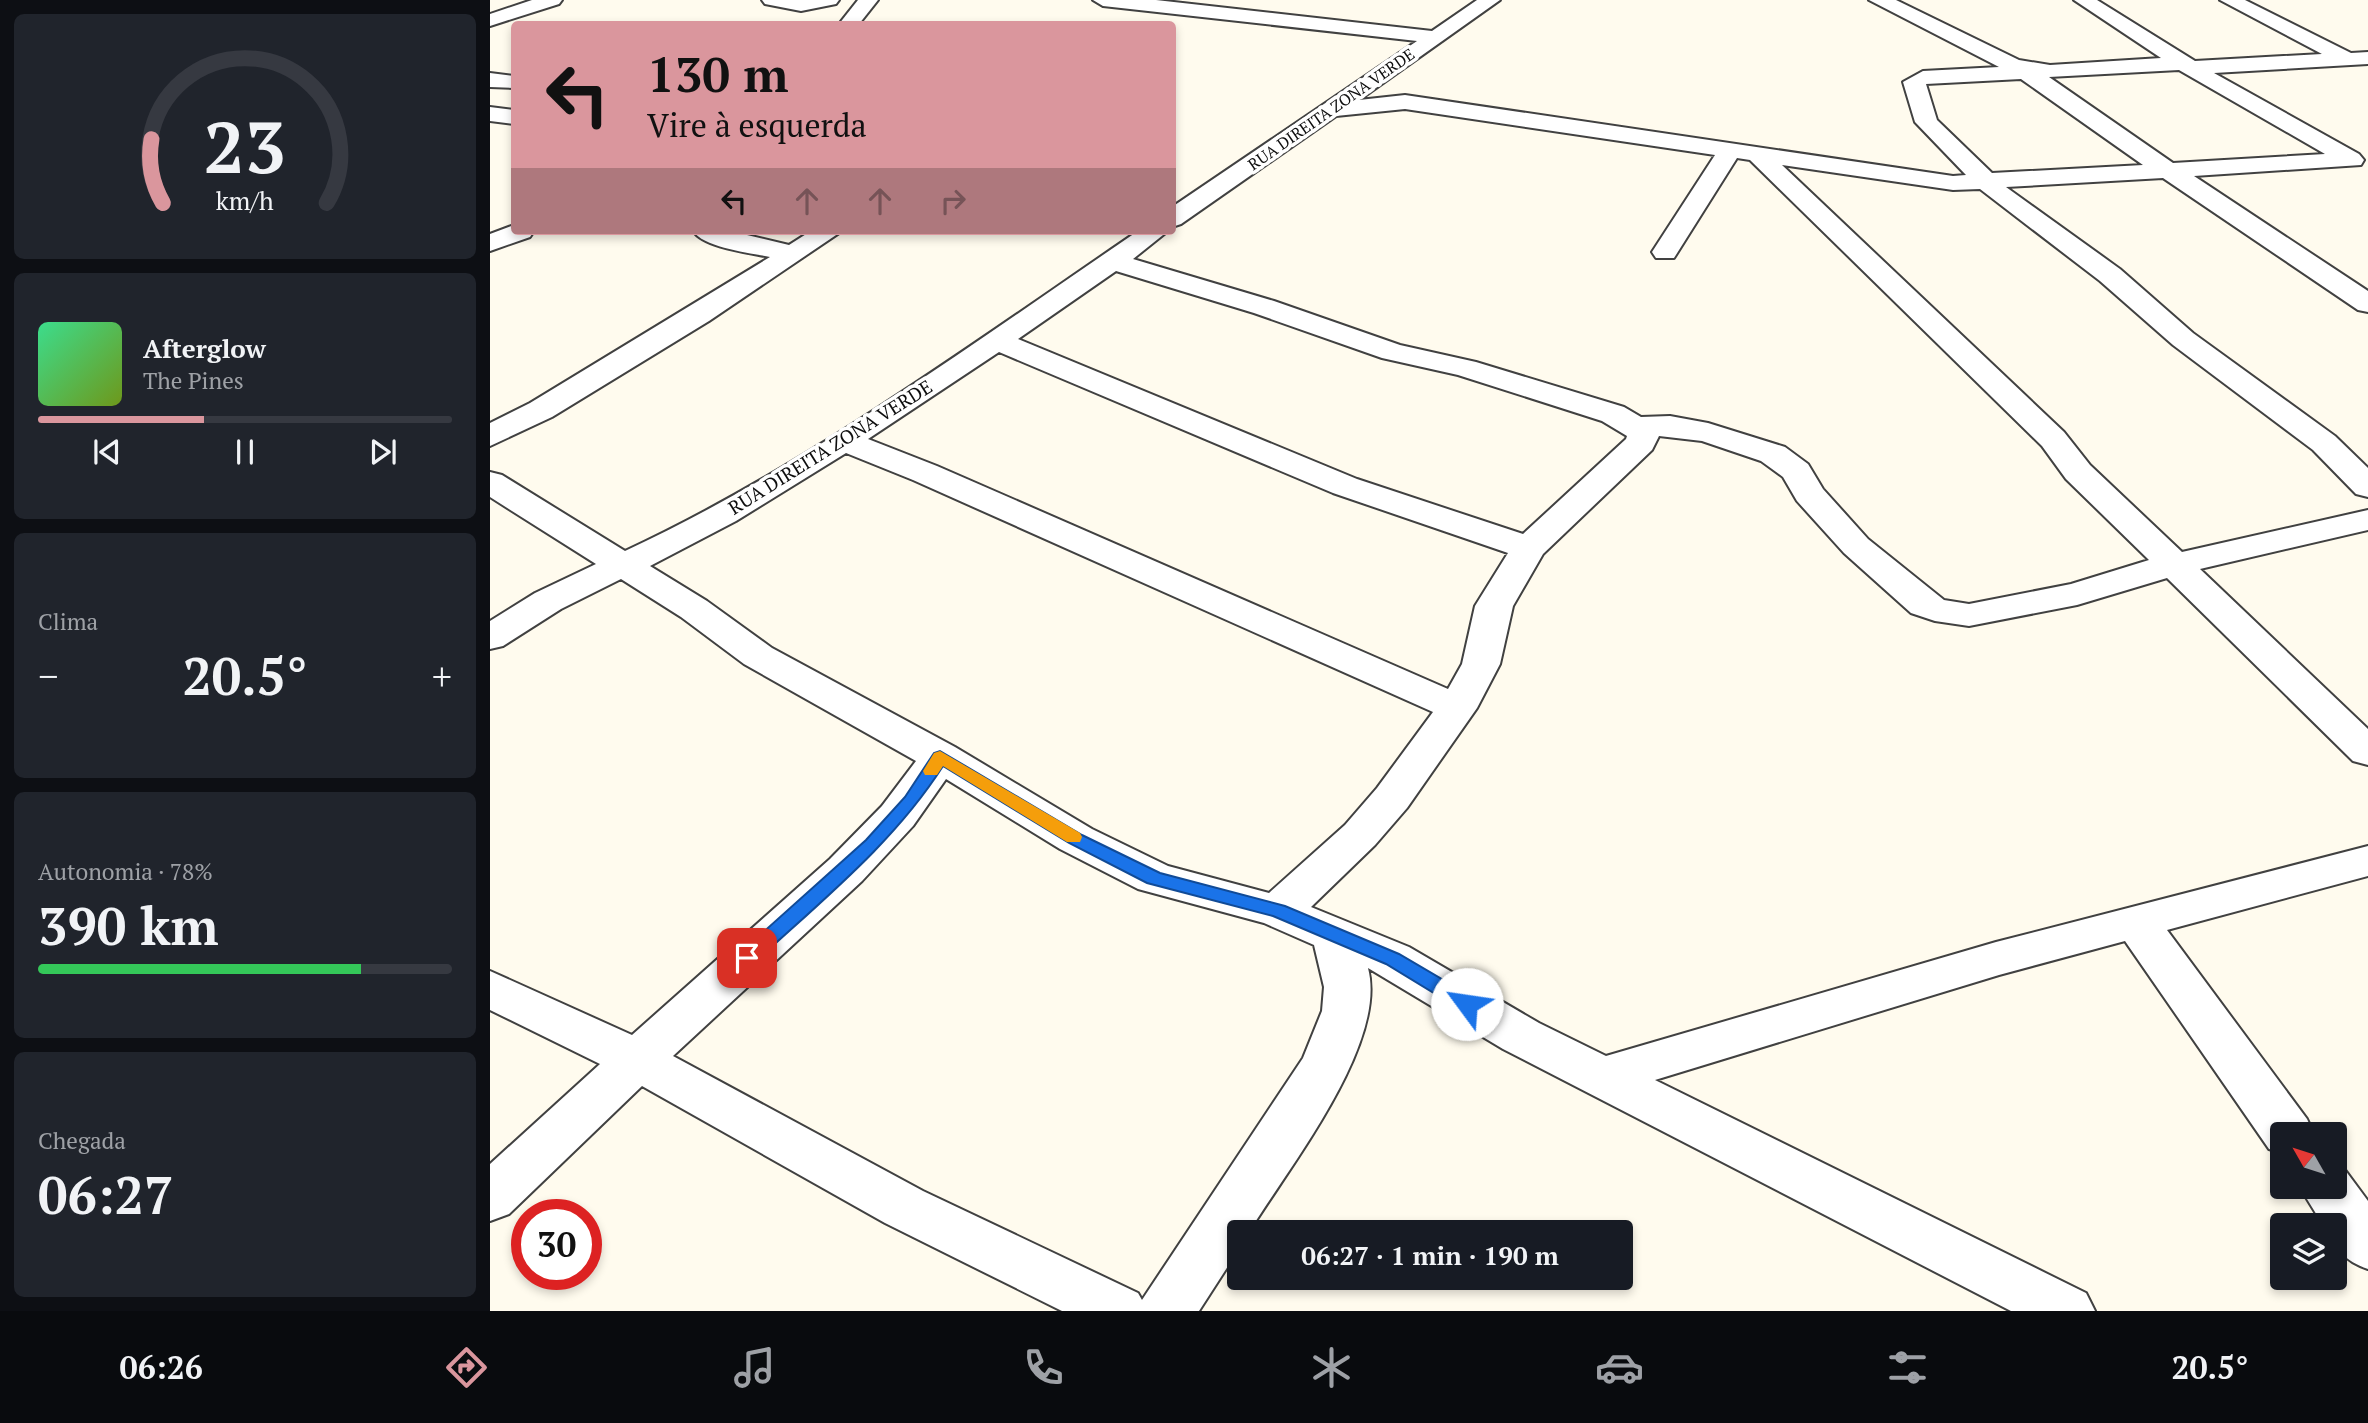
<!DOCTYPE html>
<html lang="pt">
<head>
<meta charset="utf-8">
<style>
  :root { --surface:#171b24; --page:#20242c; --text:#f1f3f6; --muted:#9ea1a6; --line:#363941; --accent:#da969d }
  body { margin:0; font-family:"PT Serif",serif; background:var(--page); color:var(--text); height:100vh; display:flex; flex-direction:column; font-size:26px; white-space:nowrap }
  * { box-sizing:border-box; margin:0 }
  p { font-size:23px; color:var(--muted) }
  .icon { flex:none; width:38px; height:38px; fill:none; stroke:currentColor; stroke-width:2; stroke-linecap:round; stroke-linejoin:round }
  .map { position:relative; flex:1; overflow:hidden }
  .sheet { display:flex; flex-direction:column; gap:14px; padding:14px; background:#0d0f14; width:490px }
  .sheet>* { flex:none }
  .top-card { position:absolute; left:21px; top:21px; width:665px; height:214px; border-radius:7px; box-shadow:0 4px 10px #0003; background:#da969d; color:#111; overflow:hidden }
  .needle { width:46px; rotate:309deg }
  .buttons { position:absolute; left:1780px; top:1122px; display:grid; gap:14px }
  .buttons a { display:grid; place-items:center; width:77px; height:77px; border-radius:7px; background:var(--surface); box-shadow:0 4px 10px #0003; font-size:35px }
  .speed { position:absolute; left:21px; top:1199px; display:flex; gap:14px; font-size:35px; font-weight:700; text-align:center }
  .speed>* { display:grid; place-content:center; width:91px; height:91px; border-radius:50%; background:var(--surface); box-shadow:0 4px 10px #0003; line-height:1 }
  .speed .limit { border:10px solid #d22; background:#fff; color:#111 }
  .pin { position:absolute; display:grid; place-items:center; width:60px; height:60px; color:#fff; margin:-30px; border-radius:14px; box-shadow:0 4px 10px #0006 }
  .me { position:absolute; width:77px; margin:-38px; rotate:301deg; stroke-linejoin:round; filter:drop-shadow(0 0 5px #0008) }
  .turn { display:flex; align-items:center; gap:24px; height:147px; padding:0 21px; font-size:32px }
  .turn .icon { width:91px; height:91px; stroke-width:2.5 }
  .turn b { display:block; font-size:49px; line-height:60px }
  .lanes { display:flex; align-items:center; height:66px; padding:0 21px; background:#0003; justify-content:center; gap:35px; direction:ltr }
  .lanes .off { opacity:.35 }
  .big { font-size:52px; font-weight:700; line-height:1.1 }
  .sheet .tile { flex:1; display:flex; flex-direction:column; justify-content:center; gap:10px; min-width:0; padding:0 24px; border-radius:10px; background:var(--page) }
  .sheet .dial { align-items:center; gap:0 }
  .dial svg { height:182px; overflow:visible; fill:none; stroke:var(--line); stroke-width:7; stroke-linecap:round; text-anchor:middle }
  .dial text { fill:var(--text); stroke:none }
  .song { display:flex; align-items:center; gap:21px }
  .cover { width:84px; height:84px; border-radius:10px; background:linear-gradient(135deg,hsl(150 70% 55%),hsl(80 70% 35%)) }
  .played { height:7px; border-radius:4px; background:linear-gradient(90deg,var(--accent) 40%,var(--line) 40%) }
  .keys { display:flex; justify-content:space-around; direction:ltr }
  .heat { display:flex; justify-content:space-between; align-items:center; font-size:38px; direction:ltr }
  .charge { height:10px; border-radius:5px; background:linear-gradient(90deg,#34c759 78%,var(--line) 0) }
  .trip { position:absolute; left:737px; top:1220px; width:406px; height:70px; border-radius:7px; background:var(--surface); box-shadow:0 4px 10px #0003; font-weight:700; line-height:70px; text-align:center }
  .menu { display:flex; height:112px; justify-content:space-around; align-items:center; background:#090b0e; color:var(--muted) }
  .menu .icon { width:49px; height:49px }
  .menu .selected { color:var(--accent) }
  .menu b { font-size:32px; color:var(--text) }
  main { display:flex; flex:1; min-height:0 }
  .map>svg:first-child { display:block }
</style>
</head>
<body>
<main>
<section class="sheet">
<div class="tile dial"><svg viewBox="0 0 100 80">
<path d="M14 69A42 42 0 1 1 86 69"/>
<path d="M14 69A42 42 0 0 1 9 41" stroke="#da969d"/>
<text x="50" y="56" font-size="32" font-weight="700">23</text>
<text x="50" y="72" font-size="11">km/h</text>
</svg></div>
<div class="tile">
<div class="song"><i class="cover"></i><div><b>Afterglow</b><p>The Pines</p></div></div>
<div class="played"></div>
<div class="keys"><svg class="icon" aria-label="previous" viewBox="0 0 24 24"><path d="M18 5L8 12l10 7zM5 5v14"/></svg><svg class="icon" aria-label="pause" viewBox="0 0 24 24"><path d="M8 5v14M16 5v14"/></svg><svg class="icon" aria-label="next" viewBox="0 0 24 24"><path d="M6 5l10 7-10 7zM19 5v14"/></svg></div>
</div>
<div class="tile"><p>Clima</p>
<div class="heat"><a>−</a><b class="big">20.5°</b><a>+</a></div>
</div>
<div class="tile"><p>Autonomia · 78%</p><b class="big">390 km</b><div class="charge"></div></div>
<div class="tile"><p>Chegada</p><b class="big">06:27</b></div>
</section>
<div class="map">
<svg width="1878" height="1311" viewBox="0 0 1878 1311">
  <rect width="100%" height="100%" fill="#fffbee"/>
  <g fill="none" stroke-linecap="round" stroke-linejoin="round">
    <g stroke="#414141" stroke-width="4">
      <g id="minor">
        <polygon points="42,0 72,0 69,4 0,26 0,14"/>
        <polygon points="272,0 349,0 346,4 311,11 275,4"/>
        <polygon points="368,0 388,0 369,24 349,24"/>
        <path d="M603,0H666L942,31L987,0H1010L869,100L915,95L1463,176L1476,175L1425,122L1413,82L1433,71L1509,67L1379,0H1406L1529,60L1560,65L1671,58L1584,0H1607L1705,61L1832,54L1730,0H1755L1861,53L1878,52V64L1724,73L1869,154L1874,160L1871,165L1704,176L1878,291V312L1868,310L1673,178L1516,187L1630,269L1703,333L1845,436L1878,468V497L1866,494L1823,450L1683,345L1610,281L1490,189L1463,190L1292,165L1574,432L1600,465L1692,552L1878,510V530L1710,569L1878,729V765L1863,761L1677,578L1587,605L1479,626L1445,621L1421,613L1354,553L1307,501L1293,477L1271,461L1212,441L1169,436L1162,450L1053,554L1023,606L1010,664L987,708L917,808L885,845L821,907L919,947L1049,1023L1116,1056L1506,942L1878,846V876L1677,930L1817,1119L1824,1134H1792V1153L1779,1149L1635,941L1509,975L1165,1080L1596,1293L1605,1311H1521L1013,1049L878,968C898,1044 798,1168 759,1232H749V1249L709,1311H572L395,1223L152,1086L19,1214L0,1221V1164L110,1064L0,1010V971L142,1035L340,859L392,806L426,761L254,664L191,617L131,579L71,609L13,646L0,649V621L45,593L106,564L0,497V472L12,475L135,551C314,468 485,342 648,231H678L643,259L784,301L910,345L986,362L1134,407L1151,417L1180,416L1218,423L1295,447L1318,464L1333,489L1378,539L1454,600L1479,604L1581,584L1659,560L1576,479L1552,446L1260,160L1247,158L1184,258H1166L1162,252L1225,155L915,109L846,116L691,224L682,227V207L927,41L613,6ZM1689,70L1835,154L1683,163L1559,77ZM1531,79L1653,165L1502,173L1447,120L1436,84ZM626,271L764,313L892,358L968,375L1112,421L1137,436L1136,439L1033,534L867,479L528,339ZM509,352L843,493L1018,553L985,606L972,664L958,689L447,466L378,439ZM356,453L423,480L943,712L887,788L855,825L779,893L678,866L602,829L465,747L282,648L217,601L160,566L246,521ZM456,779L570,849L648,889L774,923L824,945L834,987L832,1011L813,1058L652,1300L648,1293L433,1191L183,1056L372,881L423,826Z"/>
        <polygon points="0,73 24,76 24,88 0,87"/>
        <polygon points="0,107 24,110 24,124 0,121"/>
        <polygon points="24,225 24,231 44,231 40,237 0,251 0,234"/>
        <path d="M203,231H240L299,245L321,231H352L219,321L62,417L0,446V423L40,403L280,257C261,253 214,248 203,231Z"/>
        <path d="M1844,1167L1855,1170L1878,1201V1269C1855,1261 1844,1250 1844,1225H1833L1809,1186H1844Z"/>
      </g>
    </g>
    <use href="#minor" fill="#fff" fill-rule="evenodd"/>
  </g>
  <path fill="#1a73e8" stroke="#114b97" stroke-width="2" d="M450,751L592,835L670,873L795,906L909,954L984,998L987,1004L984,1009H970L896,964L783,916L657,883L579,843L453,766C404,843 331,901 264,963H250L247,958L250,953L376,840L415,797L444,753Z"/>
  <polygon fill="#f59e0b" points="450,751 590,833 592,837 590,842 577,842 453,766 447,775 435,775 433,771 444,753"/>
  <g text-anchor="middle" stroke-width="7" stroke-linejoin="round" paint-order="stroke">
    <g font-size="16" fill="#0e0e0e" stroke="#fff">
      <text transform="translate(841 109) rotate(-35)" y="6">RUA DIREITA ZONA VERDE</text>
    </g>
    <g font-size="19" fill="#0e0e0e" stroke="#fff">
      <text transform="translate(340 447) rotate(-32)" y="7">RUA DIREITA ZONA VERDE</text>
    </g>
  </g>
</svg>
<div class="buttons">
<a><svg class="needle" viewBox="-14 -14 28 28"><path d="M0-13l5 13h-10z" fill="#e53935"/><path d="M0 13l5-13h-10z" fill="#9ea1a6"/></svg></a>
<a><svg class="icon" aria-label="layers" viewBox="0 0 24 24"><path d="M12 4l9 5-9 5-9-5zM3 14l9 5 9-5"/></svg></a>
</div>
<div class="speed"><div class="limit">30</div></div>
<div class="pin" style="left:257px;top:958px;background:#d93025"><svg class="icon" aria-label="arrive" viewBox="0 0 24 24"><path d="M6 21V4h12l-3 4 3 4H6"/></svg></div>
<svg class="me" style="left:977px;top:1004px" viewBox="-20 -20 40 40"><circle r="19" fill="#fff"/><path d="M0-13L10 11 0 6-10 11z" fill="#1a73e8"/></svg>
<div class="trip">06:27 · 1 min · 190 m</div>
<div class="top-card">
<div class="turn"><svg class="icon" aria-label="left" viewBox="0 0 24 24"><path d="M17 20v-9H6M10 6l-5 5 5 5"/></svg><div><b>130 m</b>Vire à esquerda</div></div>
<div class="lanes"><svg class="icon" aria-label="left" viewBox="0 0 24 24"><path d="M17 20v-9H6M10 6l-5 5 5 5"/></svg><svg class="icon off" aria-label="ahead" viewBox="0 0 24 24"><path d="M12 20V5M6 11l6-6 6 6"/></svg><svg class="icon off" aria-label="ahead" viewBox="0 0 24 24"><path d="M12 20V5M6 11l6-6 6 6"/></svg><svg class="icon off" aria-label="right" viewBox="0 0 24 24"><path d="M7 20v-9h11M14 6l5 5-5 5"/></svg></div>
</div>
</div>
</main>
<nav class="menu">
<b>06:26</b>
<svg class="icon selected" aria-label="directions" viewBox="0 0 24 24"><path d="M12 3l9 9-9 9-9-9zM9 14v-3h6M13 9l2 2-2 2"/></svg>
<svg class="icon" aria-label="music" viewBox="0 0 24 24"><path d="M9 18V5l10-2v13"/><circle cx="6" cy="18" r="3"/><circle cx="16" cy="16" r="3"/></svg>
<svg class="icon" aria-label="phone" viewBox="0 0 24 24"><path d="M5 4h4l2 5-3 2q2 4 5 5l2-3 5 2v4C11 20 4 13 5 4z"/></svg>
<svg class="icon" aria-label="climate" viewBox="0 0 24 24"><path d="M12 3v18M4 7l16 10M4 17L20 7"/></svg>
<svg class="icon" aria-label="car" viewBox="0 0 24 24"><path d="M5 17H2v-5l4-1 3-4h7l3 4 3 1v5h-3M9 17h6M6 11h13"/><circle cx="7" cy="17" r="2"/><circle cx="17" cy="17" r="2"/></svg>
<svg class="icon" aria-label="filters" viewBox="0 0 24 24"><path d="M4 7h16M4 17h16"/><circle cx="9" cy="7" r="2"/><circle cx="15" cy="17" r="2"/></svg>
<b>20.5°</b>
</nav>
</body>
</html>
